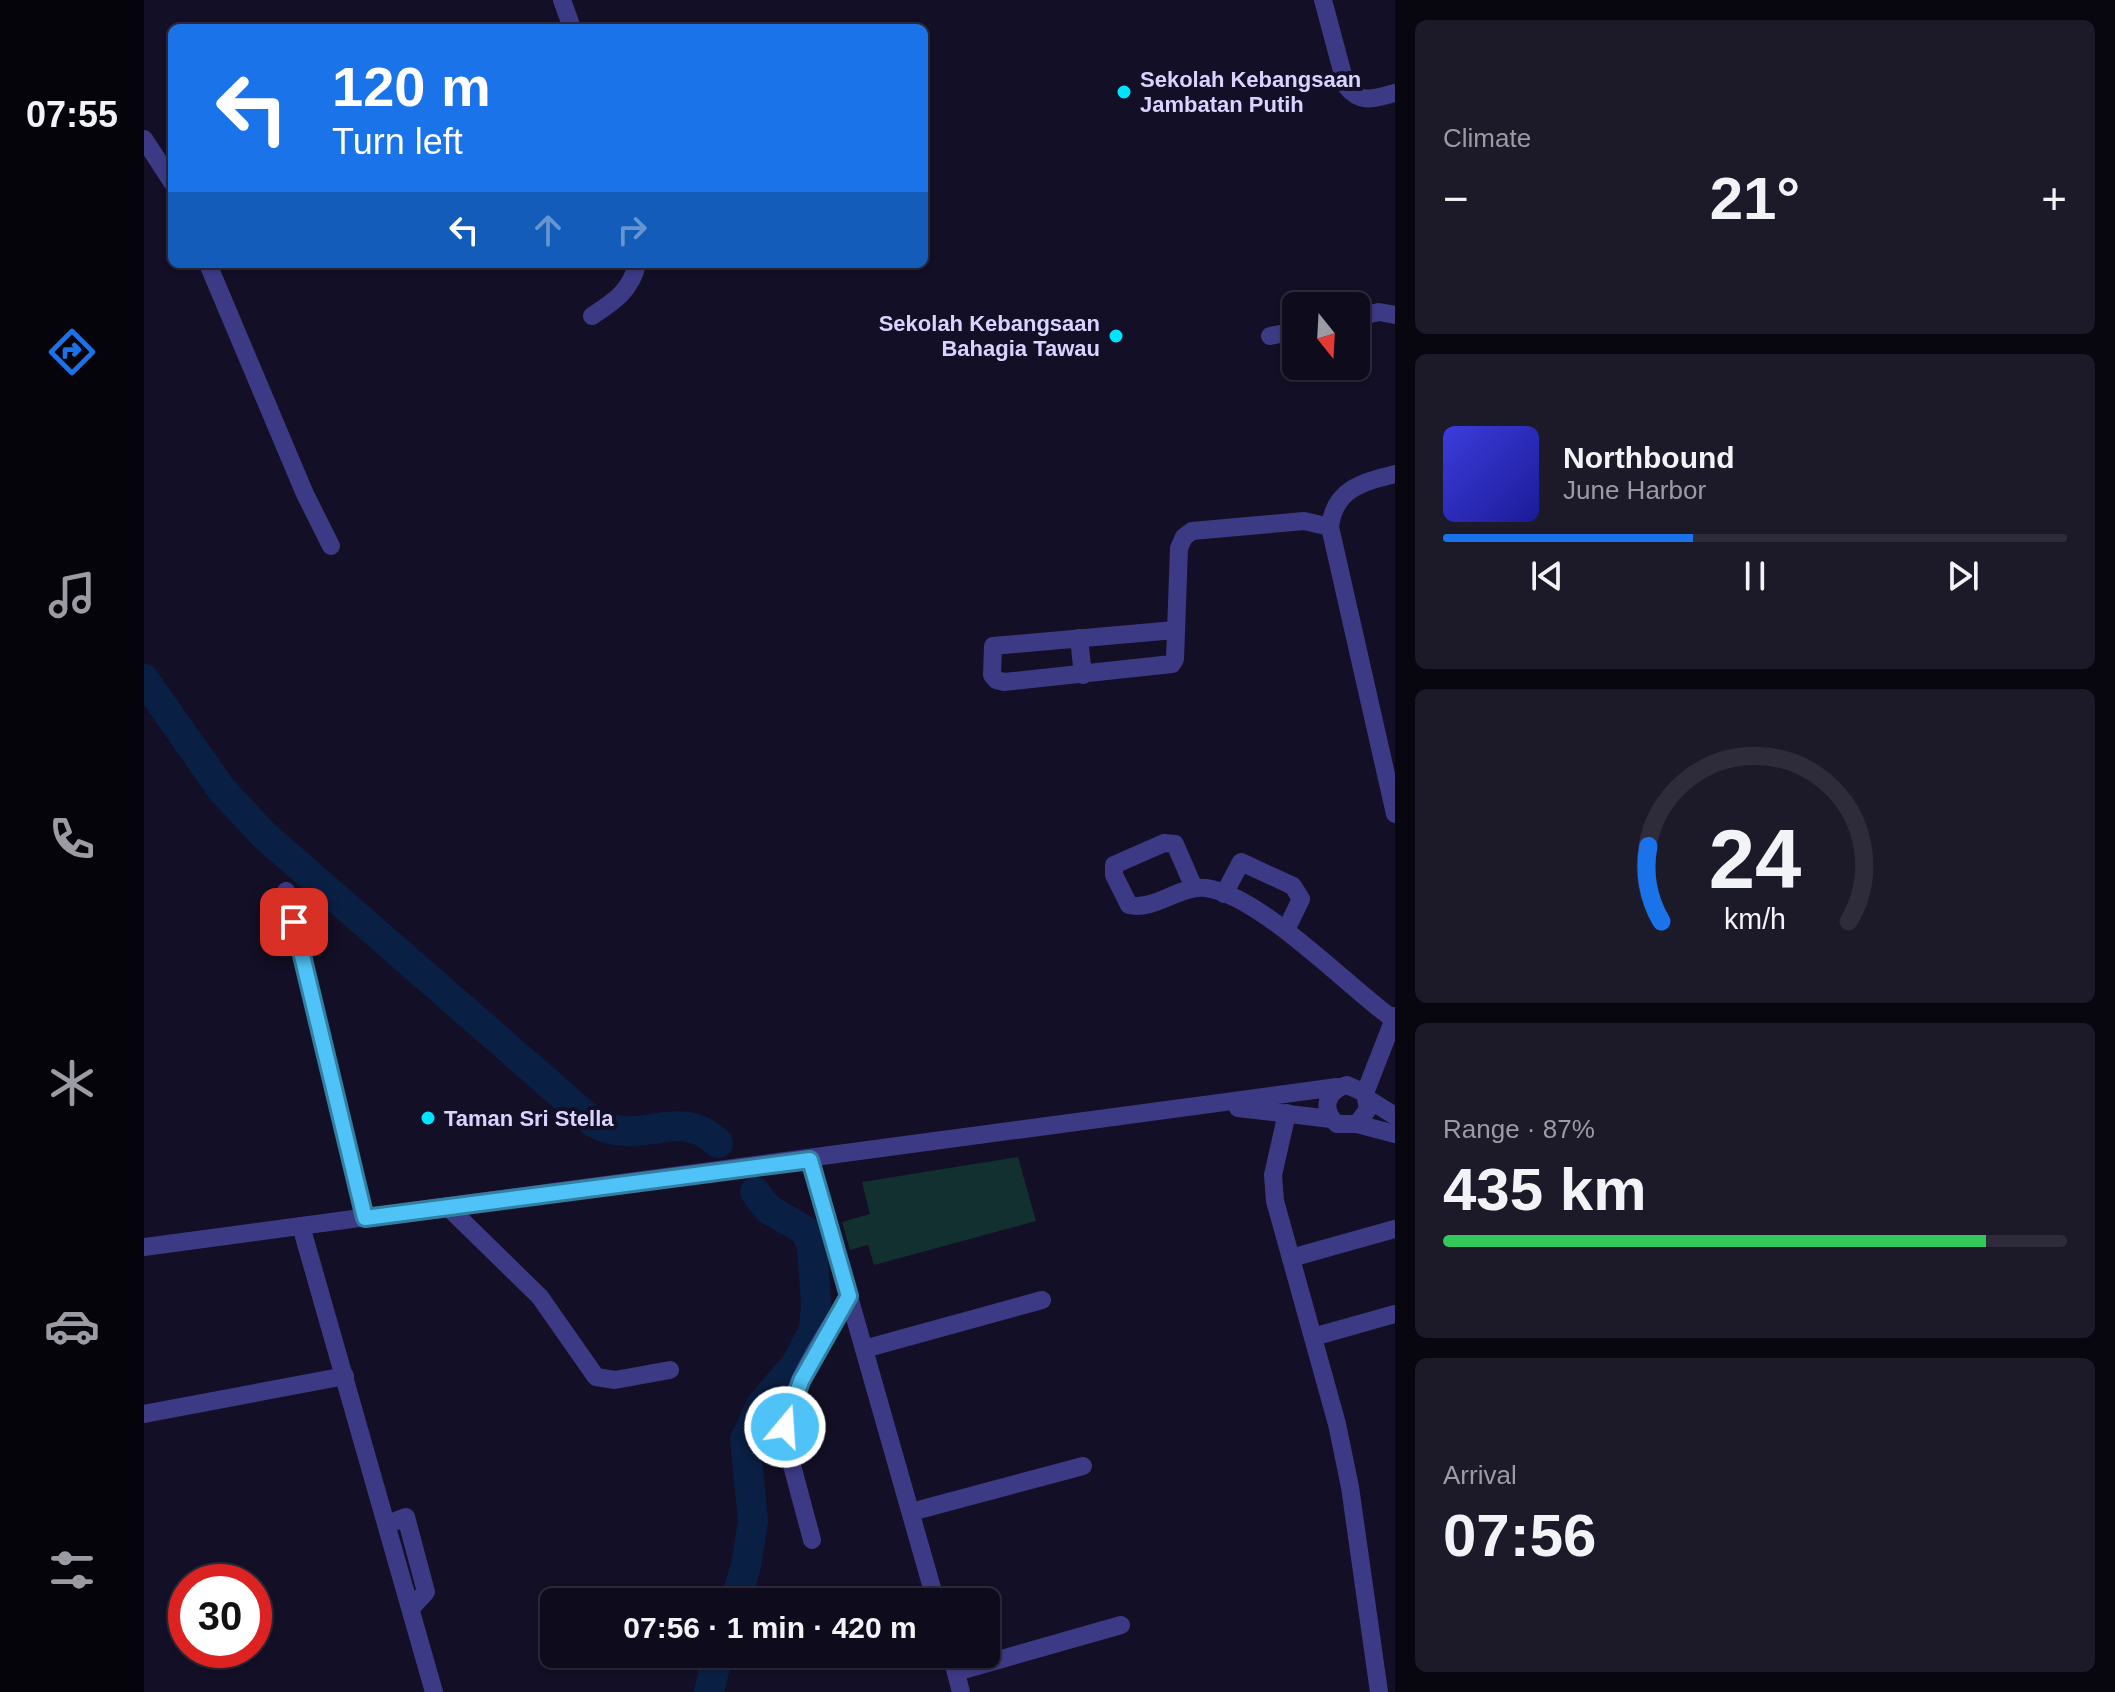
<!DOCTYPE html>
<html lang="en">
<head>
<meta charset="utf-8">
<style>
  :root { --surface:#0e0b1c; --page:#1c1929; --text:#f1f3f6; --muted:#9b9ba3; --line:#2e2b3b; --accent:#1a73e8 }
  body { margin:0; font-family:Arial,sans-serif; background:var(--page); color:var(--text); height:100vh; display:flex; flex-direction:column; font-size:30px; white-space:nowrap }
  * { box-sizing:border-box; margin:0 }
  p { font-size:26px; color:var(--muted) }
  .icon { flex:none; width:44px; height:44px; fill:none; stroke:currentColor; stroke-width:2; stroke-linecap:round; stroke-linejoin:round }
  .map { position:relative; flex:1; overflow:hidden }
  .details { display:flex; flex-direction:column; gap:20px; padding:20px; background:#08060f; width:720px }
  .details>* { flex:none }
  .guide { position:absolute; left:24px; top:24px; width:760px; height:244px; border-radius:12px; box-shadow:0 2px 6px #0004,0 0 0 2px var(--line); background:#1a73e8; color:#fff; overflow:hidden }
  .needle { width:52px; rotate:162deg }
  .controls { position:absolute; left:1138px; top:292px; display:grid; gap:16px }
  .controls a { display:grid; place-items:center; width:88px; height:88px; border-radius:12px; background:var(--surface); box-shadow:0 2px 6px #0004,0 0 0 2px var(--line); font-size:40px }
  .speed { position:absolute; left:24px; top:1564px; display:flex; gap:16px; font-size:40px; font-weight:700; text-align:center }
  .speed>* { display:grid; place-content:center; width:104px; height:104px; border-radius:50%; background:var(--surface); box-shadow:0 2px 6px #0004,0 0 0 2px var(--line); line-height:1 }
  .speed .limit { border:12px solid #d22; background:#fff; color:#111 }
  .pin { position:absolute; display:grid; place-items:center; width:68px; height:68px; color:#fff; margin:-34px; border-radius:16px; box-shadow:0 4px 12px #0006 }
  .me { position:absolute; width:88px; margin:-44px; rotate:18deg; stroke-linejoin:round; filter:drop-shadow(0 0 6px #0008) }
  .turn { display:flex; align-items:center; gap:28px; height:168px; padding:0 32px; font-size:36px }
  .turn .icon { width:104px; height:104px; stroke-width:2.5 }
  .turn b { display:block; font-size:56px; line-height:68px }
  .lanes { display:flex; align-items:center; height:76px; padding:0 32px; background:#0003; justify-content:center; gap:40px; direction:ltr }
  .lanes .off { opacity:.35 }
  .big { font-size:60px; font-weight:700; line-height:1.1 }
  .details .card { flex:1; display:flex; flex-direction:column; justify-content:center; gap:12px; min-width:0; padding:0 28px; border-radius:12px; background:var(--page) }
  .details .dial { align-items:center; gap:0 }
  .dial svg { height:208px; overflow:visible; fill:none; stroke:var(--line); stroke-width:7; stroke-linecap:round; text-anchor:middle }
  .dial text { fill:var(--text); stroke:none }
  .song { display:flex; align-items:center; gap:24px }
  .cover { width:96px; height:96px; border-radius:12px; background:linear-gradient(135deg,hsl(240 70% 55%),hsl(240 70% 35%)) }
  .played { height:8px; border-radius:4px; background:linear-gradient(90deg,var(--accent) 40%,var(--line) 40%) }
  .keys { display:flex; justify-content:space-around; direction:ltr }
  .heat { display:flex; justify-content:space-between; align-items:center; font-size:44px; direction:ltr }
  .charge { height:12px; border-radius:6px; background:linear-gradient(90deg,#34c759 87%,var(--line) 0) }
  .trip { position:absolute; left:396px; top:1588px; width:460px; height:80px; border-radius:12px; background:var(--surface); box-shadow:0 2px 6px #0004,0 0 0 2px var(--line); font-weight:700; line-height:80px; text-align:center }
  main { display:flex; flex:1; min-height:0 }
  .tabs { display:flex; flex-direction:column; width:144px; justify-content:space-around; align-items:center; background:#06040b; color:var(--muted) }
  .tabs .icon { width:56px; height:56px }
  .tabs .current { color:var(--accent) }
  .tabs b { font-size:36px; color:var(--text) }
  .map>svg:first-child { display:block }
</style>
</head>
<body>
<main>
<nav class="tabs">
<b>07:55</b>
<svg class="icon current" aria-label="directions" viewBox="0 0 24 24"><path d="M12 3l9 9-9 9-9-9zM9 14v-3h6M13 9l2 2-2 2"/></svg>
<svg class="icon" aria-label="music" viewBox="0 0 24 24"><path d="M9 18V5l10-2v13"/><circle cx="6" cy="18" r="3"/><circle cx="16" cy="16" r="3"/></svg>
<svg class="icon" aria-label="phone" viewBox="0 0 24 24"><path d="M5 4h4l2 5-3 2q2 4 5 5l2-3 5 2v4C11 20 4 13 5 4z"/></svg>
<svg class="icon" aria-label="climate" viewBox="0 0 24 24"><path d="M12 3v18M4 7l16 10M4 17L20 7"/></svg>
<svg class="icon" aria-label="car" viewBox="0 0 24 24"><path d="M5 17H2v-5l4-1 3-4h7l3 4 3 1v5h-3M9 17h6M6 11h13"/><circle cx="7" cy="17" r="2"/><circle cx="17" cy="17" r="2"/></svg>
<svg class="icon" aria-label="filters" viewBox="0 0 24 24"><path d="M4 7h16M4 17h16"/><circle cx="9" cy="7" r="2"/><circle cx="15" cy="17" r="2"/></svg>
</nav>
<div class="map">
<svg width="1251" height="1692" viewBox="0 0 1251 1692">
  <rect width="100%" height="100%" fill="#130f26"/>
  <polygon fill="#12302f" points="874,1157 892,1221 730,1265 724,1245 706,1250 698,1222 726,1214 718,1182"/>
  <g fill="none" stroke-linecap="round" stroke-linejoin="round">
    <g stroke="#0a1f44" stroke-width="30">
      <path d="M0,679L78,790L120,835L449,1122C498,1149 534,1104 574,1143"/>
      <polyline points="591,1602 602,1566 609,1521 601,1440 617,1405 652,1364 670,1330 672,1301 668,1248 662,1231 624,1209 611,1192"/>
      <polyline points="565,1692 574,1654"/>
    </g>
    <g stroke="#3d3a85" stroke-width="18">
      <polyline points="418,0 428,28"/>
      <path d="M1179,0L1202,86C1217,105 1231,98 1251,93"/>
      <polyline points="0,139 28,182"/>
      <polyline points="64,264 161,494 187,546"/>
      <path d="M448,316C469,302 487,291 493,264"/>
      <polyline points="1212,317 1235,312 1251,315"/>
      <polyline points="1126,336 1152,331"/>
      <path d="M1251,474C1219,482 1190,489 1186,527L1251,814"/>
      <polyline points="1031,630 849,646 848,675 852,680 860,682 1028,664 1031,659 1035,548 1040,537 1048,531 1160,521 1186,527"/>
      <polyline points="935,638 939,675"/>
      <path d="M1050,888L1031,844L1020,843L970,865V875L985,905C1011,911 1035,885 1062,888C1116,895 1203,986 1249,1019"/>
      <polyline points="142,891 221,1218"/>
      <polyline points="1080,894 1097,862 1149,886 1157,899 1142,930"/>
      <polyline points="1221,1093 1251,1016"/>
      <polyline points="1224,1099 1251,1116"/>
      <polyline points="1094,1108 1187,1119"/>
      <polyline points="1143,1113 1129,1175 1131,1201 1193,1424 1206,1487 1235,1692"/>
      <path d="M1213,1124L1224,1109L1221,1093L1203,1085C1183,1090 1176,1109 1193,1124H1213L1251,1134"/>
      <polyline points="666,1160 792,1602"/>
      <polyline points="304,1207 396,1297 452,1377 471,1380 526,1370"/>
      <polyline points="157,1226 290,1692"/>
      <polyline points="0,1247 1193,1087"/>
      <polyline points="1147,1258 1251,1229"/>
      <polyline points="1169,1337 1251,1314"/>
      <polyline points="720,1349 898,1300"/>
      <polyline points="0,1414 201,1376"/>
      <polyline points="767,1512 939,1466"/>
      <polyline points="244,1524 262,1517 282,1592 267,1608"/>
      <path d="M668,1540L642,1443C640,1390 679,1339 705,1296"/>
      <polyline points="807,1654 817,1692"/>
      <polyline points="812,1672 977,1625"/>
    </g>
  </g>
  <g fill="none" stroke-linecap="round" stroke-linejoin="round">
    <g stroke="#337fa1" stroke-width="20">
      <polyline id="route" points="150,922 221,1218 666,1160 705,1296 657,1381 641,1427"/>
    </g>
    <use href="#route" stroke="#4fc3f7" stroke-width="14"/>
  </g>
  <g fill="#00e5ff" stroke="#130f26" stroke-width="3">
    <circle cx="980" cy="92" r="8"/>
    <circle cx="972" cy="336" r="8"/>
    <circle cx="284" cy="1118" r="8"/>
  </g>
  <g text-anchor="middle" stroke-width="8" stroke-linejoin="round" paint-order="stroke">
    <g font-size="22" font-weight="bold" fill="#d9d4ff" stroke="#130f26" text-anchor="start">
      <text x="996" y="87">Sekolah Kebangsaan<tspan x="996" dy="25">Jambatan Putih</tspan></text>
      <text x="956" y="331" text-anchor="end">Sekolah Kebangsaan<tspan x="956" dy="25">Bahagia Tawau</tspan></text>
      <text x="300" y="1126">Taman Sri Stella</text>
    </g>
  </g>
</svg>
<div class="controls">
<a><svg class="needle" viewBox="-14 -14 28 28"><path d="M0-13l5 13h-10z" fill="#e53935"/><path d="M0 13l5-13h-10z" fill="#9b9ba3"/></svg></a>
</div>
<div class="speed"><div class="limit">30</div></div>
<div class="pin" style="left:150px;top:922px;background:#d93025"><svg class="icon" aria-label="arrive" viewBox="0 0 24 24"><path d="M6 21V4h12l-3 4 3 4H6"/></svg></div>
<svg class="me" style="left:641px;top:1427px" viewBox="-20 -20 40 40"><circle r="17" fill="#4fc3f7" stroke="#fff" stroke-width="3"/><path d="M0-11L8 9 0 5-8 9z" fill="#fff"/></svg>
<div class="trip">07:56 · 1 min · 420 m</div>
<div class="guide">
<div class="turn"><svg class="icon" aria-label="left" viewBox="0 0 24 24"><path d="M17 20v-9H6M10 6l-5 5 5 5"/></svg><div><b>120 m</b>Turn left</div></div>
<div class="lanes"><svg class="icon" aria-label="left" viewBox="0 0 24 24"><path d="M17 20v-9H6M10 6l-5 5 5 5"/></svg><svg class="icon off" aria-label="ahead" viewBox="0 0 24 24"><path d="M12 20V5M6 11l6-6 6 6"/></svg><svg class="icon off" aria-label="right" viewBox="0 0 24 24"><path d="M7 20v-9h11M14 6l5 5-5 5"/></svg></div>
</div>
</div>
<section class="details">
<div class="card"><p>Climate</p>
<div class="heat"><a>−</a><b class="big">21°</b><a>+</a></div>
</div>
<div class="card">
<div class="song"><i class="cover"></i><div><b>Northbound</b><p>June Harbor</p></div></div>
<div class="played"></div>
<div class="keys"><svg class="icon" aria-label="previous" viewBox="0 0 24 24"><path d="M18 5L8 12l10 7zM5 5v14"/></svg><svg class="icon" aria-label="pause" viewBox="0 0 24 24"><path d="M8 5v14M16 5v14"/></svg><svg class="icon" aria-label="next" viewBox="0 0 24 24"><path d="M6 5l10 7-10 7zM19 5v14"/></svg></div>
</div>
<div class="card dial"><svg viewBox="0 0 100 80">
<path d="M14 69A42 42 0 1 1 86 69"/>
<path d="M14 69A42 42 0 0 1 9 40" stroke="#1a73e8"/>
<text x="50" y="56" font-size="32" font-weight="700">24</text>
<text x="50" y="72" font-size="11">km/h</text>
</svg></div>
<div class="card"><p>Range · 87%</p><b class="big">435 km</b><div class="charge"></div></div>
<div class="card"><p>Arrival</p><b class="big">07:56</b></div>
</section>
</main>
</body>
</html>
